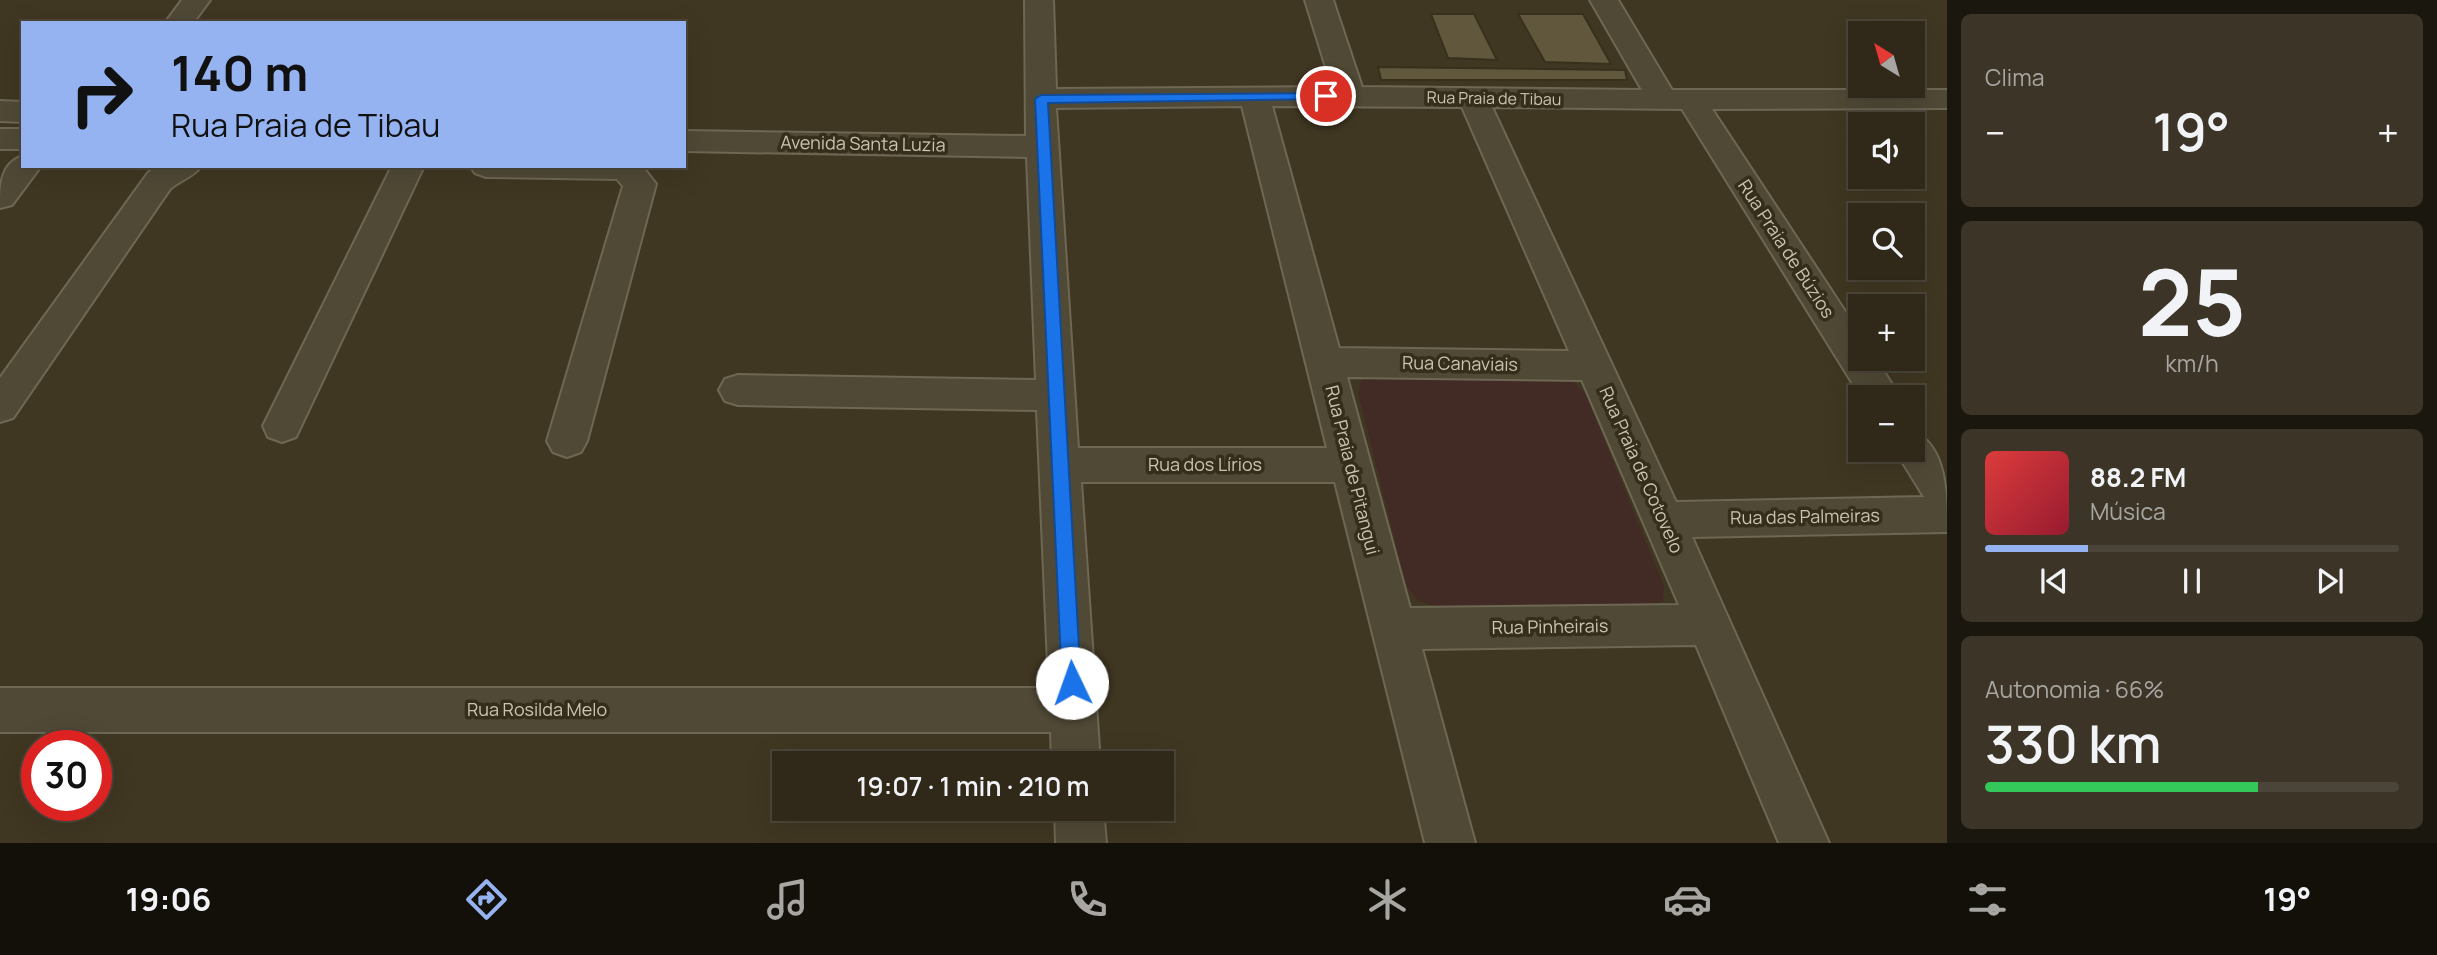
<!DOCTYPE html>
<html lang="pt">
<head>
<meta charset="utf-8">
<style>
  :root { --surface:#30291a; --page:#3c3527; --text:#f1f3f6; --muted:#a8a6a2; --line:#4b4539; --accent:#95b2f1 }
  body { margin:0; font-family:Manrope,sans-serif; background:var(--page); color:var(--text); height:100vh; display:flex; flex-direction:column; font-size:26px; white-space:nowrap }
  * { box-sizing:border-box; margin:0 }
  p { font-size:23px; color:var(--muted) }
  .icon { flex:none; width:38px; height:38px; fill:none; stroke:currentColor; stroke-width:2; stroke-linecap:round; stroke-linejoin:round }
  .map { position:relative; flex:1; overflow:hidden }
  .details { display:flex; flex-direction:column; gap:14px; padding:14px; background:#1a170e; width:490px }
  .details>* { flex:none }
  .top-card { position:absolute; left:21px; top:21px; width:665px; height:147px; border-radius:0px; box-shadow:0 7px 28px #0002,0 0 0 2px var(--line); background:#95b2f1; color:#111; overflow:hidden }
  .needle { width:46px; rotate:323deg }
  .tools { position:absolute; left:1848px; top:21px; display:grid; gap:14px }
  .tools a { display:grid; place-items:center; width:77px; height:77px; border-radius:0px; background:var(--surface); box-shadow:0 7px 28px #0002,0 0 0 2px var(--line); font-size:35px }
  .speed { position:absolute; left:21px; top:730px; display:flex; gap:14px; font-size:35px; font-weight:700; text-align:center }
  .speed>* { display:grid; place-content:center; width:91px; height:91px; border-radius:50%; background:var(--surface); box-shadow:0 7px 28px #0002,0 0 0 2px var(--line); line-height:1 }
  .speed .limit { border:10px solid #d22; background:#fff; color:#111 }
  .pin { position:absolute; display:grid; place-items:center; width:60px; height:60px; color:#fff; margin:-30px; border:4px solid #fff; border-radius:50%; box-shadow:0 2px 7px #0007 }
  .me { position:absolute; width:77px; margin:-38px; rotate:357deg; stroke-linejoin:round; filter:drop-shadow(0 0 5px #0008) }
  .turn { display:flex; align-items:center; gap:24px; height:147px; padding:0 35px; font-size:32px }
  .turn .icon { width:91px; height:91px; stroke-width:2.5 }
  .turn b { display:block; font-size:49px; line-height:60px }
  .big { font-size:52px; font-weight:600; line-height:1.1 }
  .details .widget { flex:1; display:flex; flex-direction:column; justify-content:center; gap:10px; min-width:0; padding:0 24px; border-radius:10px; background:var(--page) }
  .details .dial { align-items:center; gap:0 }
  .dial b { font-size:91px; line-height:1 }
  .song { display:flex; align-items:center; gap:21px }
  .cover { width:84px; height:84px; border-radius:10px; background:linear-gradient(135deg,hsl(0 70% 55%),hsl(350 70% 35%)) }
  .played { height:7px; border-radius:4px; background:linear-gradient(90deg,var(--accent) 25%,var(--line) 25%) }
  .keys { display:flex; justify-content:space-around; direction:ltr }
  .heat { display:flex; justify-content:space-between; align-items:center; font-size:38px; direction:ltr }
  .charge { height:10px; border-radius:5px; background:linear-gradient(90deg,#34c759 66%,var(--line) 0) }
  .trip { position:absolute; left:772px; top:751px; width:402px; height:70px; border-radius:0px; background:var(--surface); box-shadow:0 7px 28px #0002,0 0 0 2px var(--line); font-weight:600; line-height:70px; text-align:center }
  .tab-bar { display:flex; height:112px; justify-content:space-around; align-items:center; background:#13100a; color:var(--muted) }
  .tab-bar .icon { width:49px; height:49px }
  .tab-bar .active { color:var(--accent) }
  .tab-bar b { font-size:32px; color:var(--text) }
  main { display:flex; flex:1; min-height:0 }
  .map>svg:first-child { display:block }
</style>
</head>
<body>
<main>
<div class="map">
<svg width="1947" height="843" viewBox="0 0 1947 843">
  <rect width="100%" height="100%" fill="#403722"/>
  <polygon fill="#412b24" points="1367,377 1565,378 1573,381 1585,393 1664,586 1663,601 1648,608 1437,607 1417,600 1406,585 1358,393 1361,381"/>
  <g fill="#60573d" stroke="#37301d" stroke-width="2">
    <polygon points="1431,14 1474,14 1497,60 1448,58"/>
    <polygon points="1518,14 1583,14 1611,64 1545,62"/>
    <polygon points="1378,67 1625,70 1627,80 1381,80"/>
  </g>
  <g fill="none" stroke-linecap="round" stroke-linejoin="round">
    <g stroke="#6e6754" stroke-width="4">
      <g id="minor">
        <polygon points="182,0 210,0 193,23 165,23"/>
        <path d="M1025,0H1053L1056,89L1332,87L1305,0H1333L1362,87L1642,90L1590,0H1618L1672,90H1947V108L1712,109L1860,334V359H1876L1900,397H1861L1682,109L1492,107L1676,502L1924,497L1895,450H1913V431C1947,446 1947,495 1947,532L1692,537L1829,843H1779L1696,645L1422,649L1475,843H1425L1335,482H1081L1100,763H1052L1051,732H0V688H1049L1037,410L738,405L725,401L719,390L725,379L738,375L1036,380L1027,157L684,151V131L1026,136ZM1242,106L1327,448H1078L1056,108ZM1272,106L1462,107L1569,351L1339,348ZM1347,377L1582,380L1679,605L1410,608Z"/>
        <polygon points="0,101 23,102 23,122 0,121"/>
        <rect x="0" y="129" width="23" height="20"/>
        <path d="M23,156V166H41L12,205L0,208C0,187 0,163 23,156Z"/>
        <path d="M156,166H201C194,177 180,180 170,189L13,418L0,422V378L148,173Z"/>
        <polygon points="392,166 424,166 296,437 282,442 268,437 263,426"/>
        <polygon points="470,166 642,166 656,184 587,441 581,452 567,457 553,452 547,441 623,186 617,179 486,177 475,173"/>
        <polygon points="1055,808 1103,808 1106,843 1056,843"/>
      </g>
    </g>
    <use href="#minor" fill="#504936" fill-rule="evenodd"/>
  </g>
  <polygon fill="#1a73e8" stroke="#114b97" stroke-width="2" points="1326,93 1331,94 1331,99 1048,103 1081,683 1078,689 1072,692 1065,689 1062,683 1035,99 1041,95"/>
  <g text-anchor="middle" stroke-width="7" stroke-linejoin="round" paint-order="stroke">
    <g font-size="16" fill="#cbc4b2" stroke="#352e1b">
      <text transform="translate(1494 98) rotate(1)" y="6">Rua Praia de Tibau</text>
    </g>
    <g font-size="18" fill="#cbc4b2" stroke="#352e1b">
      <text transform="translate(863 144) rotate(1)" y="6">Avenida Santa Luzia</text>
      <text transform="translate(1786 249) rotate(57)" y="6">Rua Praia de Búzios</text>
      <text transform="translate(1460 364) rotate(1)" y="6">Rua Canaviais</text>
      <text x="1205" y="471">Rua dos Lírios</text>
      <text transform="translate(1352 470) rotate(76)" y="6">Rua Praia de Pitangui</text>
      <text transform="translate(1641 470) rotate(66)" y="6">Rua Praia de Cotovelo</text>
      <text transform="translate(1805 517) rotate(-1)" y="6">Rua das Palmeiras</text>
      <text transform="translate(1550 627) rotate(-1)" y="6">Rua Pinheirais</text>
      <text x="537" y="716">Rua Rosilda Melo</text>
    </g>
  </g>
</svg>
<div class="tools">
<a><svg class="needle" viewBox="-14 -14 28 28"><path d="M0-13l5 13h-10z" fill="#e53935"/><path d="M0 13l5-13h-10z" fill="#a8a6a2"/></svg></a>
<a><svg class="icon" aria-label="sound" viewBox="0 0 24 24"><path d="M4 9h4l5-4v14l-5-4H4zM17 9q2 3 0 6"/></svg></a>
<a><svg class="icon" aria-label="search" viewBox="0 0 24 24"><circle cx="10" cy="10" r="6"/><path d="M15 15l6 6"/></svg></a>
<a>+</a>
<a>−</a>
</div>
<div class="speed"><div class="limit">30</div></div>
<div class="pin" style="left:1326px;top:96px;background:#d93025"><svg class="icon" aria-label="arrive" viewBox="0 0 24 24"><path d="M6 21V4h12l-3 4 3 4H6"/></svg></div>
<svg class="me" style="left:1072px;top:683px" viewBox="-20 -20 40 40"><circle r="19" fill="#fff"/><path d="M0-13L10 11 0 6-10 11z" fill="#1a73e8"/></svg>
<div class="trip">19:07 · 1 min · 210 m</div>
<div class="top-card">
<div class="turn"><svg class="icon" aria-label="right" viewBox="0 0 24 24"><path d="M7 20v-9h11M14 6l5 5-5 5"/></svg><div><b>140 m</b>Rua Praia de Tibau</div></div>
</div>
</div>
<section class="details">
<div class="widget"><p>Clima</p>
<div class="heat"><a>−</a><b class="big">19°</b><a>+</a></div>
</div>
<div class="widget dial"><b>25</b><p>km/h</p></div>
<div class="widget">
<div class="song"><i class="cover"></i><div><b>88.2 FM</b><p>Música</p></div></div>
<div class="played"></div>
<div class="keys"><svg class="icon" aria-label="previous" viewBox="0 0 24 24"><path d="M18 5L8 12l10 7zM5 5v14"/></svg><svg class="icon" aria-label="pause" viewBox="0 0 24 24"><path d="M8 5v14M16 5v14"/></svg><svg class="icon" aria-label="next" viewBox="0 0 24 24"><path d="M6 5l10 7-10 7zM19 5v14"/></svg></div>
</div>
<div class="widget"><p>Autonomia · 66%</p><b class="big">330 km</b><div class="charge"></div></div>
</section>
</main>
<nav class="tab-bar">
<b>19:06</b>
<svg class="icon active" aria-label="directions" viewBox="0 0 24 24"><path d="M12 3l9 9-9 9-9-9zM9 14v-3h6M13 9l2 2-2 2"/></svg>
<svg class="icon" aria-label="music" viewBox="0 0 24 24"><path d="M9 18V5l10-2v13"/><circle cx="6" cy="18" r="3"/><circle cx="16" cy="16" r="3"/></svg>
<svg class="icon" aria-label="phone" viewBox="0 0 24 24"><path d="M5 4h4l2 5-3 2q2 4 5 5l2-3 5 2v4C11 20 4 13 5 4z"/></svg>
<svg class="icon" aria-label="climate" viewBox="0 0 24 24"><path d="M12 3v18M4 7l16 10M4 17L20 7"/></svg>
<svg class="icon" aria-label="car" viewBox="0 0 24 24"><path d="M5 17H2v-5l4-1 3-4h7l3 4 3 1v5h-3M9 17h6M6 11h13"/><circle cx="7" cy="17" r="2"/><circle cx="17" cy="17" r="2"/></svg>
<svg class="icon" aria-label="filters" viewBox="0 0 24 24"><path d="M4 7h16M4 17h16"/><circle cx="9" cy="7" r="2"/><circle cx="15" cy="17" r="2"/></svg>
<b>19°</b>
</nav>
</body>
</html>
